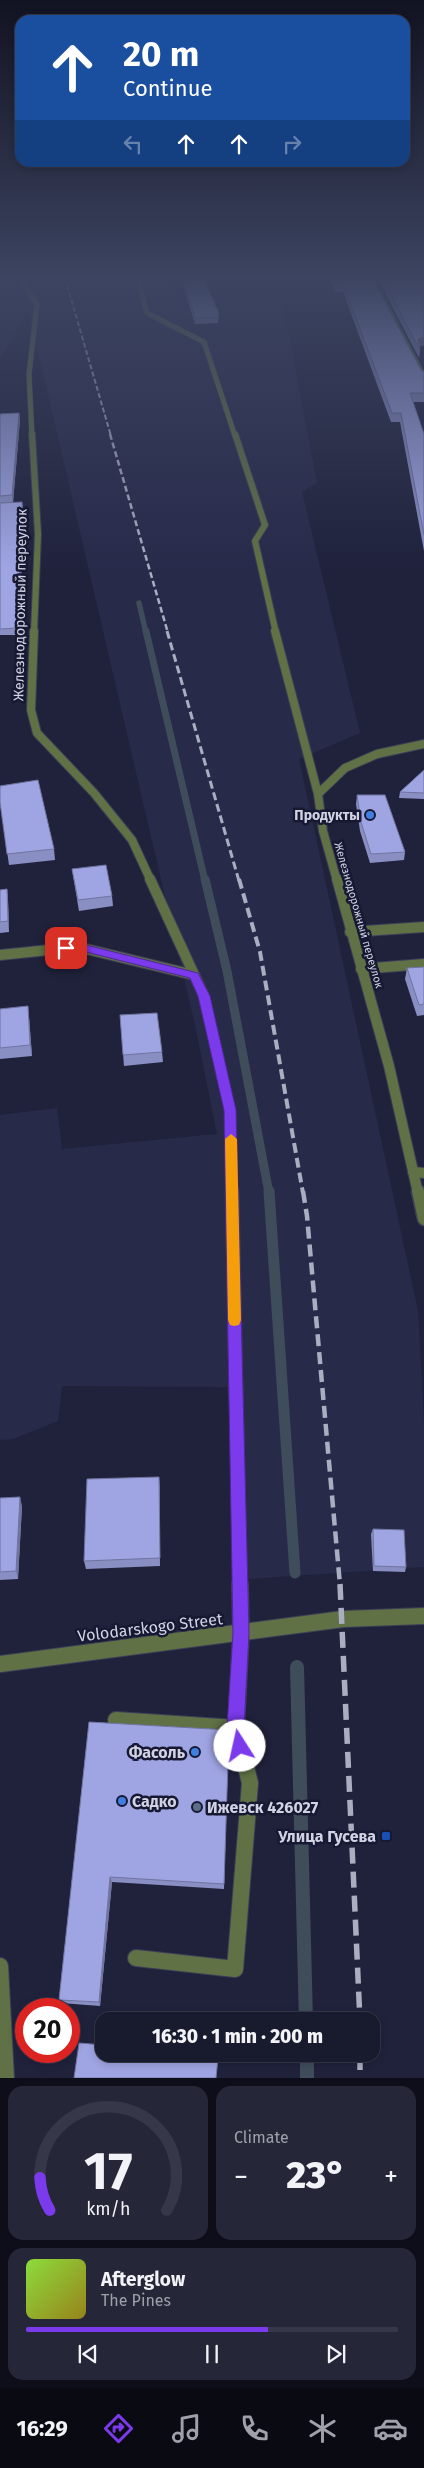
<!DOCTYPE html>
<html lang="en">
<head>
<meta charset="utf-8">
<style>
  :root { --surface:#181a2d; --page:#252739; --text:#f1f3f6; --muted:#9fa1aa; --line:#363849; --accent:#7c3aed }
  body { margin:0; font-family:"Fira Sans",sans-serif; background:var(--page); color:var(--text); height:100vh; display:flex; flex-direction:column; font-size:19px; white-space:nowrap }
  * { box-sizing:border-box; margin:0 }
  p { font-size:16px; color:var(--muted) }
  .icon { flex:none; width:28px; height:28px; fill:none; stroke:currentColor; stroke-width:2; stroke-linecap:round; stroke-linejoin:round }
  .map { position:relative; height:2078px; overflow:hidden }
  .details { display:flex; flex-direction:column; gap:8px; padding:8px; background:#0d0e19; flex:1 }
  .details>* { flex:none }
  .hud { position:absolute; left:15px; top:15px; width:395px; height:152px; border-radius:15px; box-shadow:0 2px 8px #0003,0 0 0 1px var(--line); background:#1a4fa0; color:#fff; overflow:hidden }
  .speed { position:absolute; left:15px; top:1998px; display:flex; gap:10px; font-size:25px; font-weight:700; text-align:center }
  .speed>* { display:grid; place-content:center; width:65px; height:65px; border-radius:50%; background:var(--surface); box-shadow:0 2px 8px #0003,0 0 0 1px var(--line); line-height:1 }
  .speed .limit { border:8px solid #d22; background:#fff; color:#111 }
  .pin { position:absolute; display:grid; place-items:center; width:42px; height:42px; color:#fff; margin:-21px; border-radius:10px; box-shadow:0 2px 8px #0006 }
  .me { position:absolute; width:55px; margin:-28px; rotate:350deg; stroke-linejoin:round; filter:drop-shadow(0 0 4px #0008) }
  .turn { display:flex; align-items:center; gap:18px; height:105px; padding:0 25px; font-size:22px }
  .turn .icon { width:65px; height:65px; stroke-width:2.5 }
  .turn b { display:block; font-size:35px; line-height:42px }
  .lanes { display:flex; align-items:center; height:48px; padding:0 25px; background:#0003; justify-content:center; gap:25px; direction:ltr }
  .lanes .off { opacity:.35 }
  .big { font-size:38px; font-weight:800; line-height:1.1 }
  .details .card { flex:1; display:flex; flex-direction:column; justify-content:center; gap:8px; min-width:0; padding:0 18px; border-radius:15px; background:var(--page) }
  .details .dial { align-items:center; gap:0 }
  .dial svg { height:130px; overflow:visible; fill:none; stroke:var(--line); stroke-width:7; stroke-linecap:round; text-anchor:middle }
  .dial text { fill:var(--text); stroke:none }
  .song { display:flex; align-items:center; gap:15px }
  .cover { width:60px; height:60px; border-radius:8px; background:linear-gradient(135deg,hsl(90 70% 55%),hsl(50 70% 35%)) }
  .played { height:5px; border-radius:2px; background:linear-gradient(90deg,var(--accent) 65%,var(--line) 65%) }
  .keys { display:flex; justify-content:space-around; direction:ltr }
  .heat { display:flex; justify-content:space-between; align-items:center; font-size:28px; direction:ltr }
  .details .tiles { flex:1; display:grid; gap:8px; grid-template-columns:1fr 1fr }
  .card:last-child { grid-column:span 2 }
  .trip { position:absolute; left:95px; top:2012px; width:285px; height:50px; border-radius:15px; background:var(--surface); box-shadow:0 2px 8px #0003,0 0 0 1px var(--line); font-weight:800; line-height:50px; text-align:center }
  .dock { display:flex; height:80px; justify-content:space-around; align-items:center; background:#0a0a12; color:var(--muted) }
  .dock .icon { width:35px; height:35px }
  .dock .on { color:var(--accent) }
  .dock b { font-size:22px; color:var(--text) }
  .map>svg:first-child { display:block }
</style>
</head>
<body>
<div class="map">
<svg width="424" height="2078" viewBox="0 0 424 2078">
  <rect width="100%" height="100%" fill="#20223c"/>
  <polygon fill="#282a4a" points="0,278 163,278 166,287 190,296 282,299 317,483 302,492 360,733 299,759 418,1311 424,1422 424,1567 248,1579 227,1387 62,1386 58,1421 13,1439 0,1440 0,1115 57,1108 62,1149 217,1134 195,1025 28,309 0,360"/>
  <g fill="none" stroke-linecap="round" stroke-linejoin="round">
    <polyline stroke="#3f4d5a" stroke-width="5.5" points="139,603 146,633"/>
    <polyline stroke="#3f4d5a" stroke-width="7" points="146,631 205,881"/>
    <polyline stroke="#3f4d5a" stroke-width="9" points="205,879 227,971 269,1193"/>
    <polyline stroke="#3f4d5a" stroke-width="11" points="269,1191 295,1573"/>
    <g stroke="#3f4d5a" stroke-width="14">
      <polyline points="297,1667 306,2021"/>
      <polyline points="307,2054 307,2078"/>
    </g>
    <g stroke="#3c3e57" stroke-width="6">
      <polyline id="service-far4" points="138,278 147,313 204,342 235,436"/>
    </g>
    <g stroke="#3c3e57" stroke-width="8">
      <polyline id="service-far3" points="235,434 265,525 255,541 276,633"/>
    </g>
    <g stroke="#3c3e57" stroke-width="10">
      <polyline id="service-far2" points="275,631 318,794"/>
    </g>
    <g stroke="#3c3e57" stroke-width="12">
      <polyline id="service-far1" points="361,969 424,964"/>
    </g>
    <g stroke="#3c3e57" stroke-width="18">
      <g id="service">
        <polyline points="116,1720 236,1728 241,1633"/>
        <polyline points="136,1958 235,1969 250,1783 236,1728"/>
        <polyline points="0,1966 6,2078"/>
      </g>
    </g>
    <g stroke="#3c3e57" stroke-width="6">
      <g id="minor-far5">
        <polyline points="19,278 37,304 29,374 32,436"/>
        <polyline points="372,278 424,377"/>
      </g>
    </g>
    <g stroke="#3c3e57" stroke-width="8">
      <polyline id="minor-far4" points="32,434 38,534 34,633"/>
    </g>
    <g stroke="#3c3e57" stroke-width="10">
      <g id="minor-far3">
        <polyline points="34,631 31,710 37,733 94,793 132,840 151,881"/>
        <polyline points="337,881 323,831 318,794 345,768 377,754 424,744"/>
      </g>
    </g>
    <g stroke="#3c3e57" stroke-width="12">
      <g id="minor-far2">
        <polyline points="150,879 204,996 230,1110 232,1193"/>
        <polyline points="337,879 389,1066 418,1193"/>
        <polyline points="350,932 424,927"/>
        <polyline points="0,955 78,947 194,975"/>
        <polyline points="413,1172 424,1173"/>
      </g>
    </g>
    <g stroke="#3c3e57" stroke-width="15">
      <g id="minor-far1">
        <polyline points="232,1191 240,1585"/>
        <polyline points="418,1191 424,1219"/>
      </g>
    </g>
    <g stroke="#3c3e57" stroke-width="18">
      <polyline id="minor" points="240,1584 241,1633"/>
    </g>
    <g stroke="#3c3e57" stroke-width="18">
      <polyline id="tertiary" points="0,1664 343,1619 424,1616"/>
    </g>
    <use href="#service-far4" stroke="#5f7145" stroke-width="5"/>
    <use href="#service-far3" stroke="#5f7145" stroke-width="6"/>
    <use href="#service-far2" stroke="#5f7145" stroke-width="8"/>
    <use href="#service-far1" stroke="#5f7145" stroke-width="10"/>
    <use href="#service" stroke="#5f7145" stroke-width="16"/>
    <use href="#minor-far5" stroke="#5f7145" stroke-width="5"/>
    <use href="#minor-far4" stroke="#5f7145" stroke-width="6"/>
    <use href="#minor-far3" stroke="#5f7145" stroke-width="8"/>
    <use href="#minor-far2" stroke="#5f7145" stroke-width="10"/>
    <use href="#minor-far1" stroke="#5f7145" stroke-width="12"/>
    <use href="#minor" stroke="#5f7145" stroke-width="16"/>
    <use href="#tertiary" stroke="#5f7145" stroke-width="16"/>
    <polyline stroke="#abadc1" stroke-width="2" stroke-dasharray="5 2.5" stroke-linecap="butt" points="65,278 111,436"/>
    <polyline stroke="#abadc1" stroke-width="2.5" stroke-dasharray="6 3" stroke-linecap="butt" points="110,434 168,633"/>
    <polyline stroke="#abadc1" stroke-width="3" stroke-dasharray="8 4" stroke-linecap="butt" points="167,631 239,881"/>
    <polyline stroke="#abadc1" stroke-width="4" stroke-dasharray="10 5" stroke-linecap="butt" points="239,879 260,952 303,1193"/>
    <polyline stroke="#abadc1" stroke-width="4.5" stroke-dasharray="12 6" stroke-linecap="butt" points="303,1191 307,1216 340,1585"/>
    <g stroke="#abadc1" stroke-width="5.5" stroke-dasharray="16 8" stroke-linecap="butt">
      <polyline points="340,1584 360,2021"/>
      <polyline points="360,2054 360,2078"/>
    </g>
  </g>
  <g fill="#898ec3">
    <polygon points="181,278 203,278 219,313 218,323 195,324"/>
    <polygon points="329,278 372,278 421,370 424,372 424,402 413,402 424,434 424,551 400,422 391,422 343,292 336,292"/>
    <polygon points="377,278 423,278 424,280 424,345 419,347 420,350 419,358"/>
    <polygon points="19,413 20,420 13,502 25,540 20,584 18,635 0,635 0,414"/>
    <polygon points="424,770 424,799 399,798 400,792"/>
    <polygon points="357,795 405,852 404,860 370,863 360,831 356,804"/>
    <polygon points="0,802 54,849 55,860 9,865"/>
    <polygon points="72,869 112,896 113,906 79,911"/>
    <polygon points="7,889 8,900 9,932 0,933 0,890"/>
    <polygon points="424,967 424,1015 417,1016 405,979 407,968"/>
    <polygon points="0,1009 29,1017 32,1056 0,1059"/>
    <polygon points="120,1015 162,1052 163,1062 124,1066"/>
    <polygon points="159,1477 160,1566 86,1569 84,1561"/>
    <polygon points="0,1498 22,1506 18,1579 0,1580"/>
    <polygon points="373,1529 406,1567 405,1572 373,1571 371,1534"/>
    <polygon points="89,1722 229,1730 224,1889 112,1882 100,2006 61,2003 59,2000"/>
  </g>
  <g fill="#6f749f">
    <polygon points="424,337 424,345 418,347 418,339"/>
    <polygon points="19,413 20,420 13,503 12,495"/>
    <polygon points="22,502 25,540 20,584 18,635 17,628"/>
    <polygon points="7,889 8,900 9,932 8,921"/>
    <polygon points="28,1006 29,1017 32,1056 30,1045"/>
    <polygon points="159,1477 160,1486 160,1566 160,1558"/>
    <polygon points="20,1497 22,1506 18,1579 16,1571"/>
    <polygon points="110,1877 112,1882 100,2006 99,2002"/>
  </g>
  <g fill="#9fa5e3" stroke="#6f749f">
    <polygon points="183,278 203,278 219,313 217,313 218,317 195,318"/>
    <polygon points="334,278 372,278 421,370 424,372 424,393 410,393 424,434 424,535 401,413 392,413 343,284 336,284"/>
    <polygon points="382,278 423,278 424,280 424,337 418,339 420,350"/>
    <polygon points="19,413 12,495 0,496 0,414"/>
    <polygon points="22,502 24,533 19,577 17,628 0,629 0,503"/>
    <polygon points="424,770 424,793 400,792"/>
    <polygon points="38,780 54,849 7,854 0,802 0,786"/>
    <polygon points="357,795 385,795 405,852 371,854 361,822"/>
    <polygon points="106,865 112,896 78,900 72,869"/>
    <polygon points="7,889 8,921 0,922 0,890"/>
    <polygon points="424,967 424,1004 419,1005 407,968"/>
    <polygon points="28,1006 30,1045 0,1048 0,1009"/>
    <polygon points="157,1013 162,1052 123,1055 120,1015"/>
    <polygon points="159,1477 160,1558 84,1561 87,1479"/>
    <polygon points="20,1497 16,1571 0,1572 0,1498"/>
    <polygon points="373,1529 404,1530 406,1567 374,1566"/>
    <polygon points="89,1722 229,1730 224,1884 110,1877 99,2002 59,2000"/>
    <polygon points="79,2043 104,2045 104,2054 180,2054 218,2058 216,2078 74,2078"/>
  </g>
  <linearGradient id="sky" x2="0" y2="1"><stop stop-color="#121321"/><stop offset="0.49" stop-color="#3c4461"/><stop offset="1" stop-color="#3c4461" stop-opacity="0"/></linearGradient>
  <rect width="424" height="569" fill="url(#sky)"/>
  <polygon fill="#7c3aed" stroke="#51269a" points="78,943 198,973 210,996 236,1110 249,1633 244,1728 249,1746 246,1752 240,1755 234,1752 227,1728 233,1633 224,1110 198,996 190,978 78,950 66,951 61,948 63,945"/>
  <polygon fill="#f59e0b" points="231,1134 237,1139 241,1320 239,1325 234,1326 230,1325 228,1320 225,1139"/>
  <g fill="#3f7fe0" stroke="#171832" stroke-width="2">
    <circle cx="370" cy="815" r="5"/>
    <circle cx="195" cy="1752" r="5"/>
    <circle cx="122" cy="1801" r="5"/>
  </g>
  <circle fill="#5c6f8a" stroke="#171832" stroke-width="2" cx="197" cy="1807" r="5"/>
  <rect fill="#1a4fb4" stroke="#171832" stroke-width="2" x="381" y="1831" width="10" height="10" rx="2.5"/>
  <g text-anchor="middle" stroke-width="5" stroke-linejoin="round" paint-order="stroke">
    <g font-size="11" fill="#d1d3e5" stroke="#171832">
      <text transform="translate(359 915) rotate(74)" y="4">Железнодорожный переулок</text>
    </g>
    <g font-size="14" fill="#d1d3e5" stroke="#171832">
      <text transform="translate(20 605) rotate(-89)" y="5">Железнодорожный переулок</text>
    </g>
    <g font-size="14" font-weight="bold" fill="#d1d3e5" stroke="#171832" text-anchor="end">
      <text x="360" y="820">Продукты</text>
    </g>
    <g font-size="16" fill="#d1d3e5" stroke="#171832">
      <text transform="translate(150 1627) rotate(-7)" y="6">Volodarskogo Street</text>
    </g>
    <g font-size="16" font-weight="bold" fill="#d1d3e5" stroke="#171832" text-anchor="end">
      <text x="185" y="1758">Фасоль</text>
      <text x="132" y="1807" text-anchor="start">Садко</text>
      <text x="207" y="1813" text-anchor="start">Ижевск 426027</text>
      <text x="376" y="1842">Улица Гусева</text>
    </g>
  </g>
</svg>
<div class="speed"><div class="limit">20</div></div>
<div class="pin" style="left:66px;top:948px;background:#d93025"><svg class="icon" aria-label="arrive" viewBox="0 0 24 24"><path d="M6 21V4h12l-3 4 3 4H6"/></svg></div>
<svg class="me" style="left:240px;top:1746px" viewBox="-20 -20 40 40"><circle r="19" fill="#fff"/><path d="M0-13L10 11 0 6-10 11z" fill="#7c3aed"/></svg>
<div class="trip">16:30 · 1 min · 200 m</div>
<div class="hud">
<div class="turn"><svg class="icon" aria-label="ahead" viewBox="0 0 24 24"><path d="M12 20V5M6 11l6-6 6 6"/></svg><div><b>20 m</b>Continue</div></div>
<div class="lanes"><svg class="icon off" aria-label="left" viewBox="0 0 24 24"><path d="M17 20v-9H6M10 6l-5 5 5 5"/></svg><svg class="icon" aria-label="ahead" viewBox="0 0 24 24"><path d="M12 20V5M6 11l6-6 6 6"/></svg><svg class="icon" aria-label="ahead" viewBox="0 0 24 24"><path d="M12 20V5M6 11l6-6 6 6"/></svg><svg class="icon off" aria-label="right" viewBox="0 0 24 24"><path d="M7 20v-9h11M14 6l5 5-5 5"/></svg></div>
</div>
</div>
<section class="details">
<div class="tiles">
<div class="card dial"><svg viewBox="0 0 100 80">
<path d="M14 69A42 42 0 1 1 86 69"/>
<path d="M14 69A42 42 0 0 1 8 49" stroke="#7c3aed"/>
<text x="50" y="56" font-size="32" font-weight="700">17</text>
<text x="50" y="72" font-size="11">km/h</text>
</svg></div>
<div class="card"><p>Climate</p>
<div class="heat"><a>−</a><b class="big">23°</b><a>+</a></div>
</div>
<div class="card">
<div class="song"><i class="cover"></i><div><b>Afterglow</b><p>The Pines</p></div></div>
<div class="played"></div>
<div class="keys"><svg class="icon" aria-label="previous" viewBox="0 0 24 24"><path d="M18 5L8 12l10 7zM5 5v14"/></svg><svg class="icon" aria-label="pause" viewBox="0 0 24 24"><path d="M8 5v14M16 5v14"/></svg><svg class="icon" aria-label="next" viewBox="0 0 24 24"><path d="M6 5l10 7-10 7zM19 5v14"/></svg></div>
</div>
</div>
</section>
<nav class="dock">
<b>16:29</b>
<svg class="icon on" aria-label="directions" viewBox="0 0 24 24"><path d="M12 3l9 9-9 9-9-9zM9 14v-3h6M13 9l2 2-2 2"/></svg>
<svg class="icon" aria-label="music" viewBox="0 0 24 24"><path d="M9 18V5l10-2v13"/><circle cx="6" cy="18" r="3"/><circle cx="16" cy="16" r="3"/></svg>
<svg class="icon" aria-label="phone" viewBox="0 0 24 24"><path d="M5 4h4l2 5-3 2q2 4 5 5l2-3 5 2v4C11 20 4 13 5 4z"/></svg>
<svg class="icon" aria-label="climate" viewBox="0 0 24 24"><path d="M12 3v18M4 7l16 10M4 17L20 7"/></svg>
<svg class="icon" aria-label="car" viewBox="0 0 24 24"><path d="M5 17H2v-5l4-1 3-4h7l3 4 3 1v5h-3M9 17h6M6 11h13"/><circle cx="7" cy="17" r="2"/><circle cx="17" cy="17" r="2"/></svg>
</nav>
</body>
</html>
